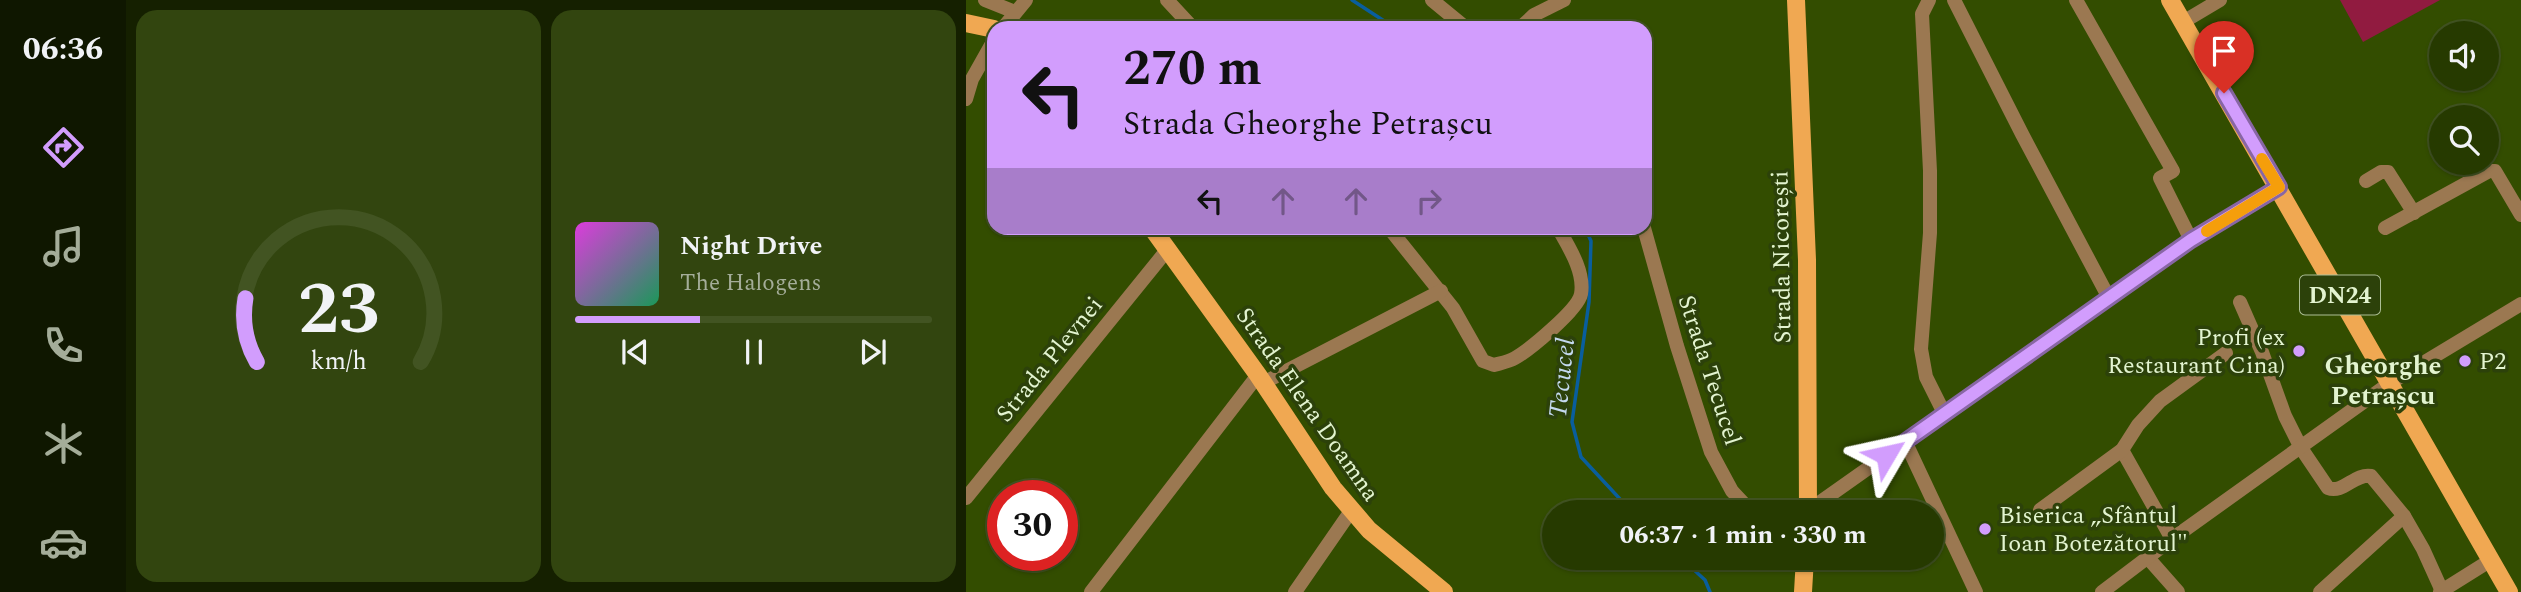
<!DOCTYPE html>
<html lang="en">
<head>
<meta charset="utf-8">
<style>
  :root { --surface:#263a00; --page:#32450f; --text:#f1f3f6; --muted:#a4ad99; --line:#425422; --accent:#d29dfd }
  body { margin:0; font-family:Spectral,serif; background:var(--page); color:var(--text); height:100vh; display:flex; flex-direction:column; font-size:26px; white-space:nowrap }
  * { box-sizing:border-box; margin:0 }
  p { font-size:23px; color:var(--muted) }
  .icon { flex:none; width:38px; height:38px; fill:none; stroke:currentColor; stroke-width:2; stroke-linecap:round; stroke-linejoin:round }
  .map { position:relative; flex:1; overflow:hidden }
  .sheet { display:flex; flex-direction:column; gap:10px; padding:10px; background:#152000; width:840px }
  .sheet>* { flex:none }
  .top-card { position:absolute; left:21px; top:21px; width:665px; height:214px; border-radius:21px; box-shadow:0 2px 5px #0004,0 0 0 2px var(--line); background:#d29dfd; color:#111; overflow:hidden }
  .buttons { position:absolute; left:1463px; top:21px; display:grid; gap:14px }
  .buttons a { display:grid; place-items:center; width:70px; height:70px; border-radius:50%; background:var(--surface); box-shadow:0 2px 5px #0004,0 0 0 2px var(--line); font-size:35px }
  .speed { position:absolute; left:21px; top:480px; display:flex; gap:14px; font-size:35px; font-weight:700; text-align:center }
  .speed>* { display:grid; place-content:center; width:91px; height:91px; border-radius:50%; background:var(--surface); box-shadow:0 2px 5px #0004,0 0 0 2px var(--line); line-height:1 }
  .speed .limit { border:10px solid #d22; background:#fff; color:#111 }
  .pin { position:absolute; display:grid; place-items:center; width:60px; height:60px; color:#fff; margin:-72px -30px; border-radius:50% 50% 50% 0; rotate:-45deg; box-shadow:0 0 7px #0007 }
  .pin .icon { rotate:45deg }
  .me { position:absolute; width:77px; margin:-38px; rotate:54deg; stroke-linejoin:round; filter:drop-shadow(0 0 5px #0008) }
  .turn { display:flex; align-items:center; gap:24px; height:147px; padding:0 21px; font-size:32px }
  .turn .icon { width:91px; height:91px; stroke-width:2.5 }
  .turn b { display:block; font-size:49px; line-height:60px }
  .lanes { display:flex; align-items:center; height:66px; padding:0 21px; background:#0003; justify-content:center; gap:35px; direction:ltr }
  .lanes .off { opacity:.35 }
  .sheet .card { flex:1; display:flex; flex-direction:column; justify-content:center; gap:10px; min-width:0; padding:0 24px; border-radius:21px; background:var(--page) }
  .sheet .dial { align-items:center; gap:0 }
  .dial svg { height:182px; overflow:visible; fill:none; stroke:var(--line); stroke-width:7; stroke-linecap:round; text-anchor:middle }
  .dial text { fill:var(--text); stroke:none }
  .song { display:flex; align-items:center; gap:21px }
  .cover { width:84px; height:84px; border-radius:10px; background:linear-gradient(135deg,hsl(300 70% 55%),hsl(150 70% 35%)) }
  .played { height:7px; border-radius:4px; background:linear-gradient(90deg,var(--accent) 35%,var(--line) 35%) }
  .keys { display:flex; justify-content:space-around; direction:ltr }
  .sheet .tiles { flex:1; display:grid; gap:10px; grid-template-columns:repeat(2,1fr) }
  .trip { position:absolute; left:576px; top:500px; width:402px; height:70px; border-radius:35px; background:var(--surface); box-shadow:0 2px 5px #0004,0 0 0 2px var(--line); font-weight:700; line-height:70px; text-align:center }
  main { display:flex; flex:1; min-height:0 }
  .dock { display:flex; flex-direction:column; width:126px; justify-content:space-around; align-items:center; background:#0f1700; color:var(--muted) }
  .dock .icon { width:49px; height:49px }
  .dock .current { color:var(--accent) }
  .dock b { font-size:32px; color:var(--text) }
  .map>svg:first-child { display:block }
</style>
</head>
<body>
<main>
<nav class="dock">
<b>06:36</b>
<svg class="icon current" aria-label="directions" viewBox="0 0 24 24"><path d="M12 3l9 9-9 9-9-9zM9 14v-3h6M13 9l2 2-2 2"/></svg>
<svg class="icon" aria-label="music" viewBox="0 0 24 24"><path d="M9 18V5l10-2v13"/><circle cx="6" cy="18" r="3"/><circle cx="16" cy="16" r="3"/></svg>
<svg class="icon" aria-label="phone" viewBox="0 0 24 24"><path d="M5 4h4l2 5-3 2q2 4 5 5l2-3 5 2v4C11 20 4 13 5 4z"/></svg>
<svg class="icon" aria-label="climate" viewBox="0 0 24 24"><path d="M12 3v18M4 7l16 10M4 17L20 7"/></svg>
<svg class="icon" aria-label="car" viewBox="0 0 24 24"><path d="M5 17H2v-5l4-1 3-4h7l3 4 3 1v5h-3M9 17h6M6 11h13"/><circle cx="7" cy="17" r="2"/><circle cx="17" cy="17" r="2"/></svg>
</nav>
<section class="sheet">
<div class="tiles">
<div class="card dial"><svg viewBox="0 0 100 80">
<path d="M14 69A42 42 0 1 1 86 69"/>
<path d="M14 69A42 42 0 0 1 9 41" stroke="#d29dfd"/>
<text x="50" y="56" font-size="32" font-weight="700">23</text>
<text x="50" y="72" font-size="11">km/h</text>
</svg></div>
<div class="card">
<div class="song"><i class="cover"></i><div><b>Night Drive</b><p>The Halogens</p></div></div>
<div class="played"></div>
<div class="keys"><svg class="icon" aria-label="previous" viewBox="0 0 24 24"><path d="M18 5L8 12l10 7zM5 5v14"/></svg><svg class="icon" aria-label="pause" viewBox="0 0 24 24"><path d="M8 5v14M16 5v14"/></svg><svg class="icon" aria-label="next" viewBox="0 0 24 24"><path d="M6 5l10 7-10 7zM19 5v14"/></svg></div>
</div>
</div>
</section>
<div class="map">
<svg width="1555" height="592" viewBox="0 0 1555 592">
  <rect width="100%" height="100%" fill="#334d00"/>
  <polygon fill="#911b40" points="1374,0 1474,0 1397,42"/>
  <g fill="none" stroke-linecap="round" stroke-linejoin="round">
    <g stroke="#095e9d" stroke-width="3.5">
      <polyline points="386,0 429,28"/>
      <polyline points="619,228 625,241 623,302 606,422 615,457 667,513"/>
      <polyline points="715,558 739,580 744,592"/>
    </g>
    <g stroke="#9b7851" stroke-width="14">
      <polyline points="19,0 49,12"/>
      <polyline points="201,0 227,28"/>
      <polyline points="466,0 500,28"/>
      <polyline points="963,0 956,14 964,171 964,233 955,349 960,377 978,413"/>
      <polyline points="988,0 1056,134 1143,298"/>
      <polyline points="1110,0 1207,171 1194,178 1225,240"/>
      <polyline points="1217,22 1254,0"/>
      <polyline points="37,28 60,0"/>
      <polyline points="554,28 568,15 598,0"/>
      <polyline points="0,99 6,79 28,40"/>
      <polyline points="1400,181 1415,172 1422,172 1448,213"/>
      <path d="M423,228L487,308L517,361L528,365C535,363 542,362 549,358C563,350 612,310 615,294C619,271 602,246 592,228"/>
      <polyline points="678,228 711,346 745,452 766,491 781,507 792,513"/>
      <polyline points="1419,228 1523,171 1529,171 1555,215"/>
      <path d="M1274,302L1296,352L1319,416L1335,448L1362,488C1377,494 1389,473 1405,476L1438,516L1457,549L1476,591"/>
      <polyline points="297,383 475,291"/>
      <polyline points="939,441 1010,592"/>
      <polyline points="1156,450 1206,539"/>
      <polyline points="0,498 201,250"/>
      <polyline points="1074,510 1156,450 1172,425 1194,401 1260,353"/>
      <polyline points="834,513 843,510 1225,240 1313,187"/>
      <polyline points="1182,558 1212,592"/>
      <polyline points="125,592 292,375"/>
      <polyline points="329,592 385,511"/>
      <polyline points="1136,592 1206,539 1424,383 1555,304"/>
      <polyline points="1354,592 1438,516"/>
      <polyline points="1474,592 1525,560"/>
    </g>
    <g stroke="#f0a852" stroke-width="18">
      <polyline points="830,0 841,260 842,513"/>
      <polyline points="1204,0 1543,592"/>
      <polyline points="0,23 28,29"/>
      <polyline points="186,228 292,375 367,488 403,530 478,592"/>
      <polyline points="837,592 839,558"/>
    </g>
  </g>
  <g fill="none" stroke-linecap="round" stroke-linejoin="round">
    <g stroke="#8866a4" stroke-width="18">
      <polyline id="route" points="920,455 1225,240 1313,187 1258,93"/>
    </g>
    <use href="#route" stroke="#d29dfd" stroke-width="12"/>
    <polyline stroke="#f59e0b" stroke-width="12" points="1241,231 1313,187 1296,159"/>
  </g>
  <g fill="#d29dfd" stroke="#2c410a" stroke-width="2.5">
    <circle cx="1333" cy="351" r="7"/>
    <circle cx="1499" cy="361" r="7"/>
    <circle cx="1019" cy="529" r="7"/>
  </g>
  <g text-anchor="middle" stroke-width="7" stroke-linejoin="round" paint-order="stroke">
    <rect fill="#2c410a" stroke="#acbe95" stroke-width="2" x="1334" y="275.5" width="80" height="39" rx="5"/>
    <g font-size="23" font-weight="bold" fill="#e3f4d0">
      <text x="1374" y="303">DN24</text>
    </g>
    <g font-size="24" fill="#e3f4d0" stroke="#2c410a">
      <text transform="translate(815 257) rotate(-91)" y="8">Strada Nicorești</text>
      <text transform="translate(83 359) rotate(-51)" y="8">Strada Plevnei</text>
      <text transform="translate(744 370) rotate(72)" y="8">Strada Tecucel</text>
      <text transform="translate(342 404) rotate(55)" y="8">Strada Elena Doamna</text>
    </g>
    <g font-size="24" fill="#e3f4d0" stroke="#2c410a" text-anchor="start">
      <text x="1319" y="345" text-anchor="end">Profi (ex<tspan x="1319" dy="28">Restaurant Cina)</tspan></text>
      <text x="1513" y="369">P2</text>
      <text x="1033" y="523">Biserica „Sfântul<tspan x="1033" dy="28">Ioan Botezătorul"</tspan></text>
    </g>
    <g font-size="26" font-weight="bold" fill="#e3f4d0" stroke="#2c410a">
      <text x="1417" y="374">Gheorghe<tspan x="1417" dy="30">Petrașcu</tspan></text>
    </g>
    <g font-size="26" font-style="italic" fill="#c4d9ef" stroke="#2c410a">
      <text transform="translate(595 378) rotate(-84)" y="9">Tecucel</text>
    </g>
  </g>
</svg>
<div class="buttons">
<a><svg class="icon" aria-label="sound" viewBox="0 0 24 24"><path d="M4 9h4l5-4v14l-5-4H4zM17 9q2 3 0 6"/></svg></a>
<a><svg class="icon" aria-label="search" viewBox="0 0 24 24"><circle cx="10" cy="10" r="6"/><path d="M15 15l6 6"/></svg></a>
</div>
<div class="speed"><div class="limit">30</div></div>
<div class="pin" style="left:1258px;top:93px;background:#d93025"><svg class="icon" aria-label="arrive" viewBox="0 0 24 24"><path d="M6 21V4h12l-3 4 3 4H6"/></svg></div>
<svg class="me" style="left:920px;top:455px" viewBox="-20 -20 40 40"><path d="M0-17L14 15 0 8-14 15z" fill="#d29dfd" stroke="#fff" stroke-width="4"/></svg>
<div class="trip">06:37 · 1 min · 330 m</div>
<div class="top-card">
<div class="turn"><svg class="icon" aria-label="left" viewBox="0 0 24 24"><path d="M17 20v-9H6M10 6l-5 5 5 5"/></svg><div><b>270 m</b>Strada Gheorghe Petrașcu</div></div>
<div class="lanes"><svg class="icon" aria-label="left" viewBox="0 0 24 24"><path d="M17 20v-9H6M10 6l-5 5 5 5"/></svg><svg class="icon off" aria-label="ahead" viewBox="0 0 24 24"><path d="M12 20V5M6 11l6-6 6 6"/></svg><svg class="icon off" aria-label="ahead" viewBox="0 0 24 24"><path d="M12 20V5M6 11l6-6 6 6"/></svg><svg class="icon off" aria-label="right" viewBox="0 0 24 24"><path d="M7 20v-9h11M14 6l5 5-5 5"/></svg></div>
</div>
</div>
</main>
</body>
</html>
